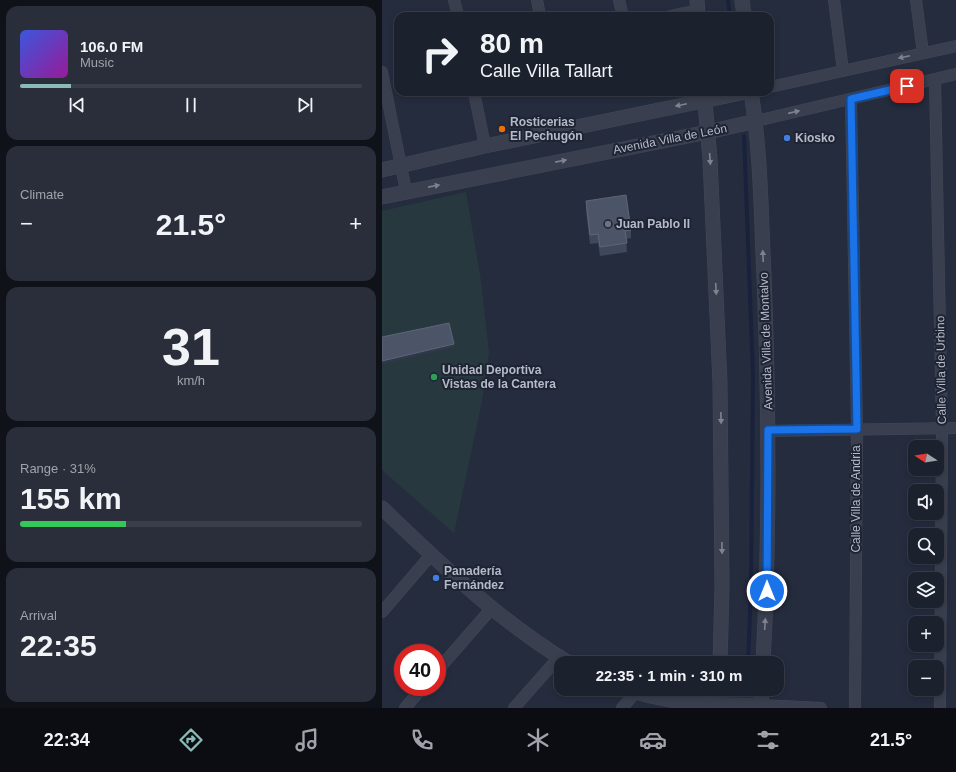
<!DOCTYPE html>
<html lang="en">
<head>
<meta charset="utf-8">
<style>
  :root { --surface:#1c212e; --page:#292e3a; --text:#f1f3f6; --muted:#a0a3aa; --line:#3a3e4a; --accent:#8bbbb9 }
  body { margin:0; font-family:Arial,sans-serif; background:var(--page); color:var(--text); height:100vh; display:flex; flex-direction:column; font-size:15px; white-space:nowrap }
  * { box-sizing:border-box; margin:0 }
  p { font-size:13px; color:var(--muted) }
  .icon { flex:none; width:22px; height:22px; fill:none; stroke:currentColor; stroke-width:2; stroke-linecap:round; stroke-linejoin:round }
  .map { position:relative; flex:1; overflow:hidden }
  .drawer { display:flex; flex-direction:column; gap:6px; padding:6px; background:#0f1219; width:382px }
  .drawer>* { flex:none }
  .top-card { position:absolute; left:12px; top:12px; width:380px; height:84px; border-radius:12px; box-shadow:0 2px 6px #0003,0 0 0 1px var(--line); background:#1c212e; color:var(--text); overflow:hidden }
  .needle { width:26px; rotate:282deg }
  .buttons { position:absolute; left:526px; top:440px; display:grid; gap:8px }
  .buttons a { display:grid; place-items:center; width:36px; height:36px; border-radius:8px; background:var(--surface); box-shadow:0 2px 6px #0003,0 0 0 1px var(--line); font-size:20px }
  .speed { position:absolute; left:12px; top:644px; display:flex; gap:8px; font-size:20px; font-weight:700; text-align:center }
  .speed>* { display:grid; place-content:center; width:52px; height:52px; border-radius:50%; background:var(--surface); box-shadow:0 2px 6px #0003,0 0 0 1px var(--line); line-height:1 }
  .speed .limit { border:6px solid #d22; background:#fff; color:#111 }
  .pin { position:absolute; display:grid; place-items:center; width:34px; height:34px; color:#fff; margin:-17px; border-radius:8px; box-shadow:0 2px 6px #0006 }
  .me { position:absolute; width:44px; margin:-22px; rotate:0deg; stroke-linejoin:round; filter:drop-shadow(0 0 3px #0008) }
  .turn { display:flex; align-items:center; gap:14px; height:84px; padding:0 20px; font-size:18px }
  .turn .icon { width:52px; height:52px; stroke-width:2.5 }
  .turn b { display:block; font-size:28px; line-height:34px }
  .big { font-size:30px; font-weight:700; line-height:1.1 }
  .drawer .widget { flex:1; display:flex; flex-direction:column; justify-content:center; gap:6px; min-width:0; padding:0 14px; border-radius:12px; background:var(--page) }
  .drawer .dial { align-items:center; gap:0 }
  .dial b { font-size:52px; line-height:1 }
  .song { display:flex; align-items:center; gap:12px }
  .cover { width:48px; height:48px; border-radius:6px; background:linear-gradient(135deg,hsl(230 70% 55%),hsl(300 70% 35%)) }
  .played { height:4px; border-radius:2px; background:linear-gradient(90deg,var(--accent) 15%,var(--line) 15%) }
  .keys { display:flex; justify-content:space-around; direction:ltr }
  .heat { display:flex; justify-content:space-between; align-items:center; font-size:22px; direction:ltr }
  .charge { height:6px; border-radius:3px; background:linear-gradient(90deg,#34c759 31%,var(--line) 0) }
  .trip { position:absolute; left:172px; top:656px; width:230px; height:40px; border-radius:12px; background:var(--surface); box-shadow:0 2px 6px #0003,0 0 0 1px var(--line); font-weight:700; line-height:40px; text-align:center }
  .menu { display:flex; height:64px; justify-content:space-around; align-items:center; background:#0b0d12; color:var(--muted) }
  .menu .icon { width:28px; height:28px }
  .menu .on { color:var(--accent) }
  .menu b { font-size:18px; color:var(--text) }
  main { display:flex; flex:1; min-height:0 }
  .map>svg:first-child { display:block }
</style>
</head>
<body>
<main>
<section class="drawer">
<div class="widget">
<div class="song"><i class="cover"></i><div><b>106.0 FM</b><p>Music</p></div></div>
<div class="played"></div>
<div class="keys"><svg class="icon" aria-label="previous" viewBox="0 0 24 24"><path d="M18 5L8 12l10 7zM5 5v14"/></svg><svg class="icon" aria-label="pause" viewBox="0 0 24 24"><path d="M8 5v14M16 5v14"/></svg><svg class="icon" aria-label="next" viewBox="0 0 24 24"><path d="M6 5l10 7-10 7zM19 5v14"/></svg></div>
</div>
<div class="widget"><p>Climate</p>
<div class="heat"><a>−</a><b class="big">21.5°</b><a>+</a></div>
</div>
<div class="widget dial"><b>31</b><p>km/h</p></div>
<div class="widget"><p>Range · 31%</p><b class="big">155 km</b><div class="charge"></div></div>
<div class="widget"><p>Arrival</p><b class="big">22:35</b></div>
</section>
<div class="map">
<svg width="574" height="708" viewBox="0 0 574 708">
  <rect width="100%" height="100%" fill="#252c3e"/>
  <polygon fill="#27393f" points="84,192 99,281 107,353 100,401 72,533 0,470 0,211"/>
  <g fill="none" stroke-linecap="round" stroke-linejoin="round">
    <g stroke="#19223b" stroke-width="4">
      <polyline points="346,0 348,16"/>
      <polyline points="362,136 371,375 369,589 366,663"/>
      <polyline points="364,693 364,689"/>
    </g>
    <g stroke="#424857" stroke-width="12">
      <g id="minor">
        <polyline points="72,0 76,16"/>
        <polyline points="155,0 158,16"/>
        <polyline points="237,0 241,16"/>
        <polyline points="452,0 461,71"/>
        <polyline points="534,0 541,53"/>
        <polyline points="288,16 316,10"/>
        <polyline points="0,72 24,191"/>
        <polyline points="553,79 560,429 558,708"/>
        <polyline points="388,87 574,46"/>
        <polyline points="92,92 103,146"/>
        <polyline points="469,99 475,429 473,708"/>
        <polyline points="374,121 574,74"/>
        <polyline points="385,431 574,428"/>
        <polyline points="0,612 49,555"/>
        <polyline points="55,671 109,609"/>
        <polyline points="379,705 439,708"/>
        <polyline points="23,708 41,687"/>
        <polyline points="132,708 177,657"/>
        <polyline points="240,708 254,692"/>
      </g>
    </g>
    <g stroke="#424857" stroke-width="15">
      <g id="tertiary">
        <polyline points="315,0 316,16"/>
        <polyline points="360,0 362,16"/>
        <polyline points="322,92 328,159 338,383 340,587 338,663"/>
        <path d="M369,92C379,153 379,215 382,276C387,405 388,534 381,663"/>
        <polyline points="0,170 103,146 364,92"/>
        <polyline points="0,197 326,132 374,121"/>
        <path d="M0,508C59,564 117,621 187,663"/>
        <path d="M244,689C288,704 333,706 379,705"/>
        <polyline points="336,708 337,689"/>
        <polyline points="379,708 380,689"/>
      </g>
    </g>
    <use href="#minor" stroke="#393f4e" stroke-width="11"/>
    <use href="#tertiary" stroke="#393f4e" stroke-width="14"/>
  </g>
  <polygon fill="#40495c" points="204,201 249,230 249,238 244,239 245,252 218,256 216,243 208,244 204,210"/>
  <polygon fill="#30384b" points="72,344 72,347 0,364 0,361"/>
  <g fill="#4c5568" stroke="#5d6577">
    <polygon points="244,195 249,230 243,231 245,243 218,247 216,234 208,235 204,201"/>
    <polygon points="67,323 72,344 0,361 0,337"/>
  </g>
  <defs><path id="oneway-solid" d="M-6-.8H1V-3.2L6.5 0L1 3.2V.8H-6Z"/></defs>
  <g fill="#7d8392">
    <use href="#oneway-solid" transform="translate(522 57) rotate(168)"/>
    <use href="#oneway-solid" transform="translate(299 105) rotate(168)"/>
    <use href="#oneway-solid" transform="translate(412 112) rotate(-13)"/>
    <use href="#oneway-solid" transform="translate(328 159) rotate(86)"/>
    <use href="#oneway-solid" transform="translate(179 161) rotate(-11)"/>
    <use href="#oneway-solid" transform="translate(52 186) rotate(-11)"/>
    <use href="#oneway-solid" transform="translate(381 256) rotate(-92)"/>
    <use href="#oneway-solid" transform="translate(334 289) rotate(87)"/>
    <use href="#oneway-solid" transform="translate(339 418) rotate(89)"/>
    <use href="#oneway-solid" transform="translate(340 548) rotate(89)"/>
    <use href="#oneway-solid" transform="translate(383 624) rotate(-87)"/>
  </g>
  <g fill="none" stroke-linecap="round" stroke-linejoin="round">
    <g stroke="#114b97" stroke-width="10">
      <polyline id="route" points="385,591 386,430 475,429 469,99 525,86"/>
    </g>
    <use href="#route" stroke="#1a73e8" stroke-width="7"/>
  </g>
  <circle fill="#e8710a" stroke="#1e2433" stroke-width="1.5" cx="120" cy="129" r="4"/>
  <g fill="#3f7fe0" stroke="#1e2433" stroke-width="1.5">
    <circle cx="405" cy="138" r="4"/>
    <circle cx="54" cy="578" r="4"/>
  </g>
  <circle fill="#6b7280" stroke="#1e2433" stroke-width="1.5" cx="226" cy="224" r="4"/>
  <circle fill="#2e9e5b" stroke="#1e2433" stroke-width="1.5" cx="52" cy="377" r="4"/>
  <g text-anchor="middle" stroke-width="4" stroke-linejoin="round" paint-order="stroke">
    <g font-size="12" font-weight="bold" fill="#b5bac9" stroke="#1e2433" text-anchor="start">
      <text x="128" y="126">Rosticerias<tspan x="128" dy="14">El Pechugón</tspan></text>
      <text x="413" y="142">Kiosko</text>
      <text x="234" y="228">Juan Pablo II</text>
      <text x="60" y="374">Unidad Deportiva<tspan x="60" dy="14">Vistas de la Cantera</tspan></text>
      <text x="62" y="575">Panadería<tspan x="62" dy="14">Fernández</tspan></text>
    </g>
    <g font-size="12" fill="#b5bac9" stroke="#1e2433">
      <text transform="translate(288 139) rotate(-11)" y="4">Avenida Villa de León</text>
      <text transform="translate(384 341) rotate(-92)" y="4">Avenida Villa de Montalvo</text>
      <text transform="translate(559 370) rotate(-91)" y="4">Calle Villa de Urbino</text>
      <text transform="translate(474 499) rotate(-90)" y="4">Calle Villa de Andria</text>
    </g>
  </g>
</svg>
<div class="buttons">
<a><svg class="needle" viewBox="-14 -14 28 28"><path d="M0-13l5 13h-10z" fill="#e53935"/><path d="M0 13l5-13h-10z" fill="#a0a3aa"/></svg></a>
<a><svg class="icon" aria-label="sound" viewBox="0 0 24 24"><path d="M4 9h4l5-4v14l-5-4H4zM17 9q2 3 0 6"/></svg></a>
<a><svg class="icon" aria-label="search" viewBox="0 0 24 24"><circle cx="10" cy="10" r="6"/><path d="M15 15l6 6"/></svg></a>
<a><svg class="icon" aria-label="layers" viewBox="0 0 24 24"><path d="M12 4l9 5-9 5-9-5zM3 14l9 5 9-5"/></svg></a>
<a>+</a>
<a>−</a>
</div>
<div class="speed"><div class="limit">40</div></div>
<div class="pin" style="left:525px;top:86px;background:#d93025"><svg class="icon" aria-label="arrive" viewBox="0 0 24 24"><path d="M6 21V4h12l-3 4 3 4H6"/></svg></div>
<svg class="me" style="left:385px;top:591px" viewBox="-20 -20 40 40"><circle r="17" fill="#1a73e8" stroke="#fff" stroke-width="3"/><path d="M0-11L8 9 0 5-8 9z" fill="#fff"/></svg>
<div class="trip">22:35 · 1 min · 310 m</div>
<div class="top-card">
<div class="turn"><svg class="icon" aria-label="right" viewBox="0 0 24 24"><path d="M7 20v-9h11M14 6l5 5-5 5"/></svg><div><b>80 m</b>Calle Villa Tallart</div></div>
</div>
</div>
</main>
<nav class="menu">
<b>22:34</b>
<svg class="icon on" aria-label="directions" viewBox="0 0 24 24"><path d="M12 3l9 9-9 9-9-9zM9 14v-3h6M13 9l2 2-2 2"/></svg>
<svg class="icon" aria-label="music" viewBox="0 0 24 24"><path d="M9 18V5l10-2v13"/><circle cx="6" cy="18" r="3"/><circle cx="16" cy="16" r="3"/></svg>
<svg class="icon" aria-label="phone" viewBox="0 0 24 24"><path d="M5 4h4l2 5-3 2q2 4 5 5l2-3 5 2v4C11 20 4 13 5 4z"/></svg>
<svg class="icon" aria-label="climate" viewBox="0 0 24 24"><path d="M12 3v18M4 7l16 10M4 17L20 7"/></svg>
<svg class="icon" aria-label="car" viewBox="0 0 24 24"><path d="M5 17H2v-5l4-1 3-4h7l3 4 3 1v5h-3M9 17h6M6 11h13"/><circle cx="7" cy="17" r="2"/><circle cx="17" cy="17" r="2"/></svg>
<svg class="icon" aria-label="filters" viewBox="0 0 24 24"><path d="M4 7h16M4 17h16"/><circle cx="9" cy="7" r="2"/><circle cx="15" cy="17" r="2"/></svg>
<b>21.5°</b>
</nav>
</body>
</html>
